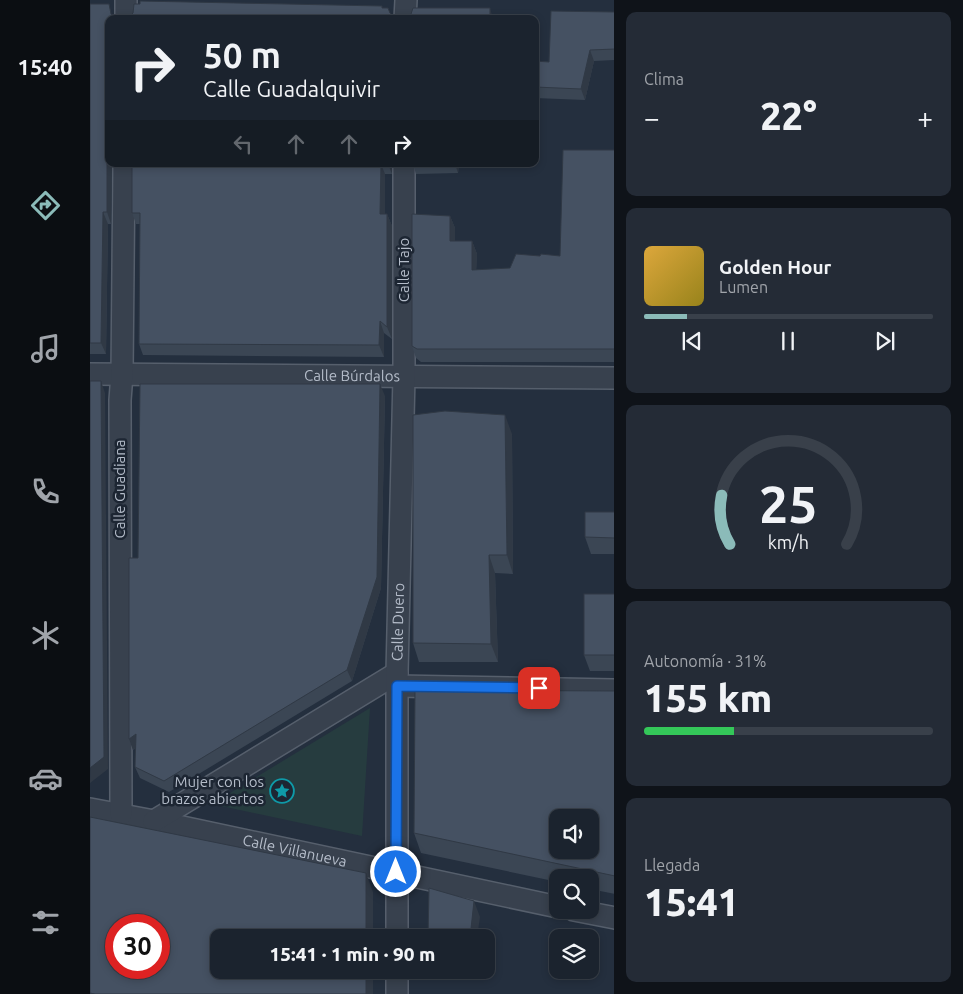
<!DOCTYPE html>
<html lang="es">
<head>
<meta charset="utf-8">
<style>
  :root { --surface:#1b232e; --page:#242b36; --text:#f1f3f6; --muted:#a0a4aa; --line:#39404a; --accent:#8bbbb9 }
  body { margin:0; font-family:Ubuntu,sans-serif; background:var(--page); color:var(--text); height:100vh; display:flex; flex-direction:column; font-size:19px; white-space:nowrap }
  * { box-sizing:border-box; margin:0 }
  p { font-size:16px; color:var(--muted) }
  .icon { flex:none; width:28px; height:28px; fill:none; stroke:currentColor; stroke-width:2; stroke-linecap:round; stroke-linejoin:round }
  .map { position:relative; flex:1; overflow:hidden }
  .sheet { display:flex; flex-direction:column; gap:12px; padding:12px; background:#0f1319; width:349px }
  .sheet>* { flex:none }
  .top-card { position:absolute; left:15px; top:15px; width:434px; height:152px; border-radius:10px; box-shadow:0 2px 8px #0003,0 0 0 1px var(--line); background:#1b232e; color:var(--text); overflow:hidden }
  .buttons { position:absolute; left:459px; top:809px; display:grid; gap:10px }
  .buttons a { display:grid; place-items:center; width:50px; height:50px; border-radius:10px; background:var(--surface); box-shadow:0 2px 8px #0003,0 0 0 1px var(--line); font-size:25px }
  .speed { position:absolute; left:15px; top:914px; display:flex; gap:10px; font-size:25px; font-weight:700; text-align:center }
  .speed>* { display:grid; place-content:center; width:65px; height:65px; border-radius:50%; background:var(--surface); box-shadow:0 2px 8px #0003,0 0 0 1px var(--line); line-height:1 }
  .speed .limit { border:8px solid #d22; background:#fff; color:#111 }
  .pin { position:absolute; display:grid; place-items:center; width:42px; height:42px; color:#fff; margin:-21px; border-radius:10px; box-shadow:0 2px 8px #0006 }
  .me { position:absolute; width:55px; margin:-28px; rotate:0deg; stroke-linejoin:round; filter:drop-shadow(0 0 4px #0008) }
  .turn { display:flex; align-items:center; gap:18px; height:105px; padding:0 15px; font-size:22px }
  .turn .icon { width:65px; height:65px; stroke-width:2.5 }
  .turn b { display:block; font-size:35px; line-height:42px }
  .lanes { display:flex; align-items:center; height:48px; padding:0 15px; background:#0003; justify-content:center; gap:25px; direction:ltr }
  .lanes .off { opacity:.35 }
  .big { font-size:38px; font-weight:800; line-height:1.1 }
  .sheet .card { flex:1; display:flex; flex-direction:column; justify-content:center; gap:8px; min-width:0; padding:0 18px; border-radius:10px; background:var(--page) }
  .sheet .dial { align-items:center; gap:0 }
  .dial svg { height:130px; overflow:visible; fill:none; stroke:var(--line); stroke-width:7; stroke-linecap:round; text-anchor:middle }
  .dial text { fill:var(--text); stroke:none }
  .song { display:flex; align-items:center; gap:15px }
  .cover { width:60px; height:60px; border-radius:8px; background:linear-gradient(135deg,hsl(40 70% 55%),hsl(50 70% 35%)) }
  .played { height:5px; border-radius:2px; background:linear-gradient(90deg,var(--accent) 15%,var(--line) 15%) }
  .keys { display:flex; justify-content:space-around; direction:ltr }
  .heat { display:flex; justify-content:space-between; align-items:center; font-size:28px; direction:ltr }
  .charge { height:8px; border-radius:4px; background:linear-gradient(90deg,#34c759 31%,var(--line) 0) }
  .trip { position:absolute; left:120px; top:929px; width:285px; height:50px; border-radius:10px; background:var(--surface); box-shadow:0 2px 8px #0003,0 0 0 1px var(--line); font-weight:800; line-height:50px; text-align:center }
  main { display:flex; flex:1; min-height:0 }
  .dock { display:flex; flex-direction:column; width:90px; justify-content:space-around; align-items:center; background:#0b0e12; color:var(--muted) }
  .dock .icon { width:35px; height:35px }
  .dock .on { color:var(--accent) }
  .dock b { font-size:22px; color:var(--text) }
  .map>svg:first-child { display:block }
</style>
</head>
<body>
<main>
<nav class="dock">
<b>15:40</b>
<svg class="icon on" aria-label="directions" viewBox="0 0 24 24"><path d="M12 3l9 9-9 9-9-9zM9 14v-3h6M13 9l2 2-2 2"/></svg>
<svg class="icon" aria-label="music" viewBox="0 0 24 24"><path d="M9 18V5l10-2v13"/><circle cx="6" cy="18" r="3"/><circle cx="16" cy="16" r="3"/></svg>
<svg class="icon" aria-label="phone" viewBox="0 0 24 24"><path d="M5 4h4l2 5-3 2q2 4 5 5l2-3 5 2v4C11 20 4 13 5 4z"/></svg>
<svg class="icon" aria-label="climate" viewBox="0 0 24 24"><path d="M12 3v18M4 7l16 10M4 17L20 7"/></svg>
<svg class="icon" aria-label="car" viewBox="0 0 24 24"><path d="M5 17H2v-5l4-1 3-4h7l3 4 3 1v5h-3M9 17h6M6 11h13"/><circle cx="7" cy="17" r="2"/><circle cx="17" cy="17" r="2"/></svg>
<svg class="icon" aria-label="filters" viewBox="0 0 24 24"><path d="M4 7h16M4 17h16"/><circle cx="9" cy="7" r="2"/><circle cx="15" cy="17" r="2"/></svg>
</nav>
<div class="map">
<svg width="525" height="994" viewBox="0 0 525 994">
  <rect width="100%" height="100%" fill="#242f3e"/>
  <polygon fill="#263c3f" points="280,708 272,836 122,804"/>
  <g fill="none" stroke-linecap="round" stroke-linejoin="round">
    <g stroke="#565f6c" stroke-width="24">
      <g id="street">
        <polyline points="36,19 36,0"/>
        <polyline points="315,19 316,0"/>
        <path id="s1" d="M0,374L525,378"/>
        <polyline points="307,686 525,690"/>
        <path id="s2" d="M0,809L64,821L468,907"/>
        <polyline points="31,814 30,400 32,374 34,164"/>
        <polyline points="64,821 307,673"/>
        <polyline points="484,910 525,918"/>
        <path id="s3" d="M307,938V673L314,376V164"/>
        <polyline points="307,970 307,994"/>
      </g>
    </g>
    <use href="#street" stroke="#38414e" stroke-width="21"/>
  </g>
  <g fill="#3b4654">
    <polygon points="0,4 22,164 21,224 18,224 16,354 0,354"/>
    <polygon points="525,12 525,60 504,61 495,100 445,98 445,61 459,62"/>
    <polygon points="525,150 525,362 331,362 326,358 322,346 360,216 365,228 365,241 382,241 387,254 386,270 420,268 450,256 470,256"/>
    <polygon points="42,164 302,164 302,174 295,174 295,214 297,214 302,226 302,339 294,333 294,357 53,355 49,344 50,224 46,224 42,213"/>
    <polygon points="323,164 369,164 368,173 326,174"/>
    <polygon points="295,396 291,588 262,681 79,792 50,778 45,767 46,748 43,750 39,739 48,558"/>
    <polygon points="422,434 423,574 405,573 408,662 329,662 323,643"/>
    <polygon points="525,512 525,554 501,554 495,537"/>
    <polygon points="525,594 525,671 500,671 494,655"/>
    <polygon points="525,691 525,894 500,889 500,878 468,878 468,882 331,853 324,833"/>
  </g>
  <g fill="#303945">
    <polygon points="400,8 403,19 400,19"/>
    <polygon points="500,50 504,61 495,100 491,89"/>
    <polygon points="19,147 19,164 22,164 21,224 17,212 17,152"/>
    <polygon points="291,164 295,174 295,226 290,214"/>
    <polygon points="298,164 302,164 302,174"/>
    <polygon points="365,164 369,164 368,173"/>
    <polygon points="13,212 18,224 16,354 11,343"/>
    <polygon points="297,214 302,226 302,339 297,327"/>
    <polygon points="360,216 365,228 365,254 360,241"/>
    <polygon points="382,241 387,254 386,282 382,270"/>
    <polygon points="290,321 294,333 294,357 289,345"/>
    <polygon points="11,381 15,393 18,769 0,783"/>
    <polygon points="290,384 295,396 291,588 262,681 257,670"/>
    <polygon points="415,415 422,434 423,574 417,555"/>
    <polygon points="399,555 405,573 408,662 401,644"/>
    <polygon points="46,734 50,745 43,750 39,739"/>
    <polygon points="276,873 283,892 283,938 276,938"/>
    <polygon points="384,901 390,917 387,938 380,938"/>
    <rect x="276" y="970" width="7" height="24"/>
  </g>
  <g fill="#455162" stroke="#303945" fill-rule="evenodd">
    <polygon points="50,1 292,6 292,8 298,8 300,13 304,17 308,19 35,19 38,18 43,13 44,4 50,4"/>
    <polygon points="0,4 19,4 21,14 26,18 28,19 19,19 19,147 17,152 17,212 13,212 11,343 0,343"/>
    <polygon points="323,8 400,8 400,19 314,19 317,18 321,14"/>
    <polygon points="461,11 525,12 525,49 500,50 491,89 445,87 445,61 459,62"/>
    <polygon points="473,150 525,150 525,349 327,349 322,346 322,214 360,216 360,241 382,241 382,270 420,268 426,254 450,256 451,254 470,256"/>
    <polygon points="42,164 291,164 290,214 297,214 297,327 290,321 289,345 49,344 50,213 42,213"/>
    <polygon points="0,381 11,381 14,757 0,768"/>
    <polygon points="50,384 290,384 287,577 257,670 74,781 45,767 46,734 39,739 39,558 48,558"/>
    <polygon points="355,411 415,415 417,555 399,555 401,644 323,643 323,415"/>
    <polygon points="495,512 525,512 525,538 495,537"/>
    <rect x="494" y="594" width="31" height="61"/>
    <path d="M325,690L525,691V876L324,833ZM468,818H500V850H468Z"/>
    <path d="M0,817L276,873V938H129V970H276V994H5L0,993ZM26,925H69V968H26Z"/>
    <polygon points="339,888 384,901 380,938 338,938"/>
  </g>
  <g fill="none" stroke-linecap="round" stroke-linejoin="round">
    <g stroke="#114b97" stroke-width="12">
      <polyline id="route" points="306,872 307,686 449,688"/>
    </g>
    <use href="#route" stroke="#1a73e8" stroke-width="9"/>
  </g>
  <defs>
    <g id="sight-ring" transform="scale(1.25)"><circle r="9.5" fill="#1d2633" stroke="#0f9aa8" stroke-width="1.5"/><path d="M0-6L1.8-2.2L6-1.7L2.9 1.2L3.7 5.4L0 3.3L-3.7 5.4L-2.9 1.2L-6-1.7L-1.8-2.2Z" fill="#0f9aa8"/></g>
  </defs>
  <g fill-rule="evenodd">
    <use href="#sight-ring" x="192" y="791"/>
  </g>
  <g text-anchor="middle" stroke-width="5" stroke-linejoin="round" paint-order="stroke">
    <g font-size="15" fill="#b4bcc9" stroke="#1d2633">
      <text transform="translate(314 270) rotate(-90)" y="5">Calle Tajo</text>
      <text dy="5" stroke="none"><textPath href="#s1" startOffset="262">Calle Búrdalos</textPath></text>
      <text transform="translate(30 489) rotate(-90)" y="5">Calle Guadiana</text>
      <text dy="5" stroke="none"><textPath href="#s3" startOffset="316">Calle Duero</textPath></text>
      <text dy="5" stroke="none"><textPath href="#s2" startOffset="209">Calle Villanueva</textPath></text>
    </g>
    <g font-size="15" fill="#b4bcc9" stroke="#1d2633" text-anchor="end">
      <text x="174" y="787">Mujer con los<tspan x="174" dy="17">brazos abiertos</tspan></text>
    </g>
  </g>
</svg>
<div class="buttons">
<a><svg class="icon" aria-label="sound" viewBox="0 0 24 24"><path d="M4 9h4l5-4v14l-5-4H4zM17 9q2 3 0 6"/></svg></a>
<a><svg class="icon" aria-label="search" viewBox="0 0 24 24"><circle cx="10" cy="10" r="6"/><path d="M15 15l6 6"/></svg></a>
<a><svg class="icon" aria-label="layers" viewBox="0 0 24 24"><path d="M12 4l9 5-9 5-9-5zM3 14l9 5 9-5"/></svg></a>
</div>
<div class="speed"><div class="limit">30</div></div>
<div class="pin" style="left:449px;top:688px;background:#d93025"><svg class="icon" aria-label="arrive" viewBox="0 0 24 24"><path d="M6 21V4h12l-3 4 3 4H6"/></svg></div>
<svg class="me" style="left:306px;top:872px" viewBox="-20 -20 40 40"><circle r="17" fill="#1a73e8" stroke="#fff" stroke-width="3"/><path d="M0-11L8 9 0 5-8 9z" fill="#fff"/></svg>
<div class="trip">15:41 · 1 min · 90 m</div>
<div class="top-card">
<div class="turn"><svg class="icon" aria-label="right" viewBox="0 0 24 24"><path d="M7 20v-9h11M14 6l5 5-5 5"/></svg><div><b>50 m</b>Calle Guadalquivir</div></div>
<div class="lanes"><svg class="icon off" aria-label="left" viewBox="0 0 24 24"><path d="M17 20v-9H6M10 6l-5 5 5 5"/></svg><svg class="icon off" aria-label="ahead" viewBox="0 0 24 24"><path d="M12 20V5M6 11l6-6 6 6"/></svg><svg class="icon off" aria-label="ahead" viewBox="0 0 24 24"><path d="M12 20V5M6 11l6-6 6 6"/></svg><svg class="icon" aria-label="right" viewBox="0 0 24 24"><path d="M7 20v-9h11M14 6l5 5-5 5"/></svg></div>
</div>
</div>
<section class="sheet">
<div class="card"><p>Clima</p>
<div class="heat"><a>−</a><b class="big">22°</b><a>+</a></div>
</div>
<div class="card">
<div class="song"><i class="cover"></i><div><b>Golden Hour</b><p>Lumen</p></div></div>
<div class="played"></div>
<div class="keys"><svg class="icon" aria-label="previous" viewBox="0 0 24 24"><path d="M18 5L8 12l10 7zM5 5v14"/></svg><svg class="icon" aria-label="pause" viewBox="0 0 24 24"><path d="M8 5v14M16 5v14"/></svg><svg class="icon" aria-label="next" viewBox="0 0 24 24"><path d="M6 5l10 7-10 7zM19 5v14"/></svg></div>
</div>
<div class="card dial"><svg viewBox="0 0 100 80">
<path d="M14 69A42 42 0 1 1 86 69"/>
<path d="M14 69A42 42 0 0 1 9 39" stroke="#8bbbb9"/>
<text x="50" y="56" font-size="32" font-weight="700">25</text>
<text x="50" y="72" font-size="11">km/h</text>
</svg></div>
<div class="card"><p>Autonomía · 31%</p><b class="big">155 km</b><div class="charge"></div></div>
<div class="card"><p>Llegada</p><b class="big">15:41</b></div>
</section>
</main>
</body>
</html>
